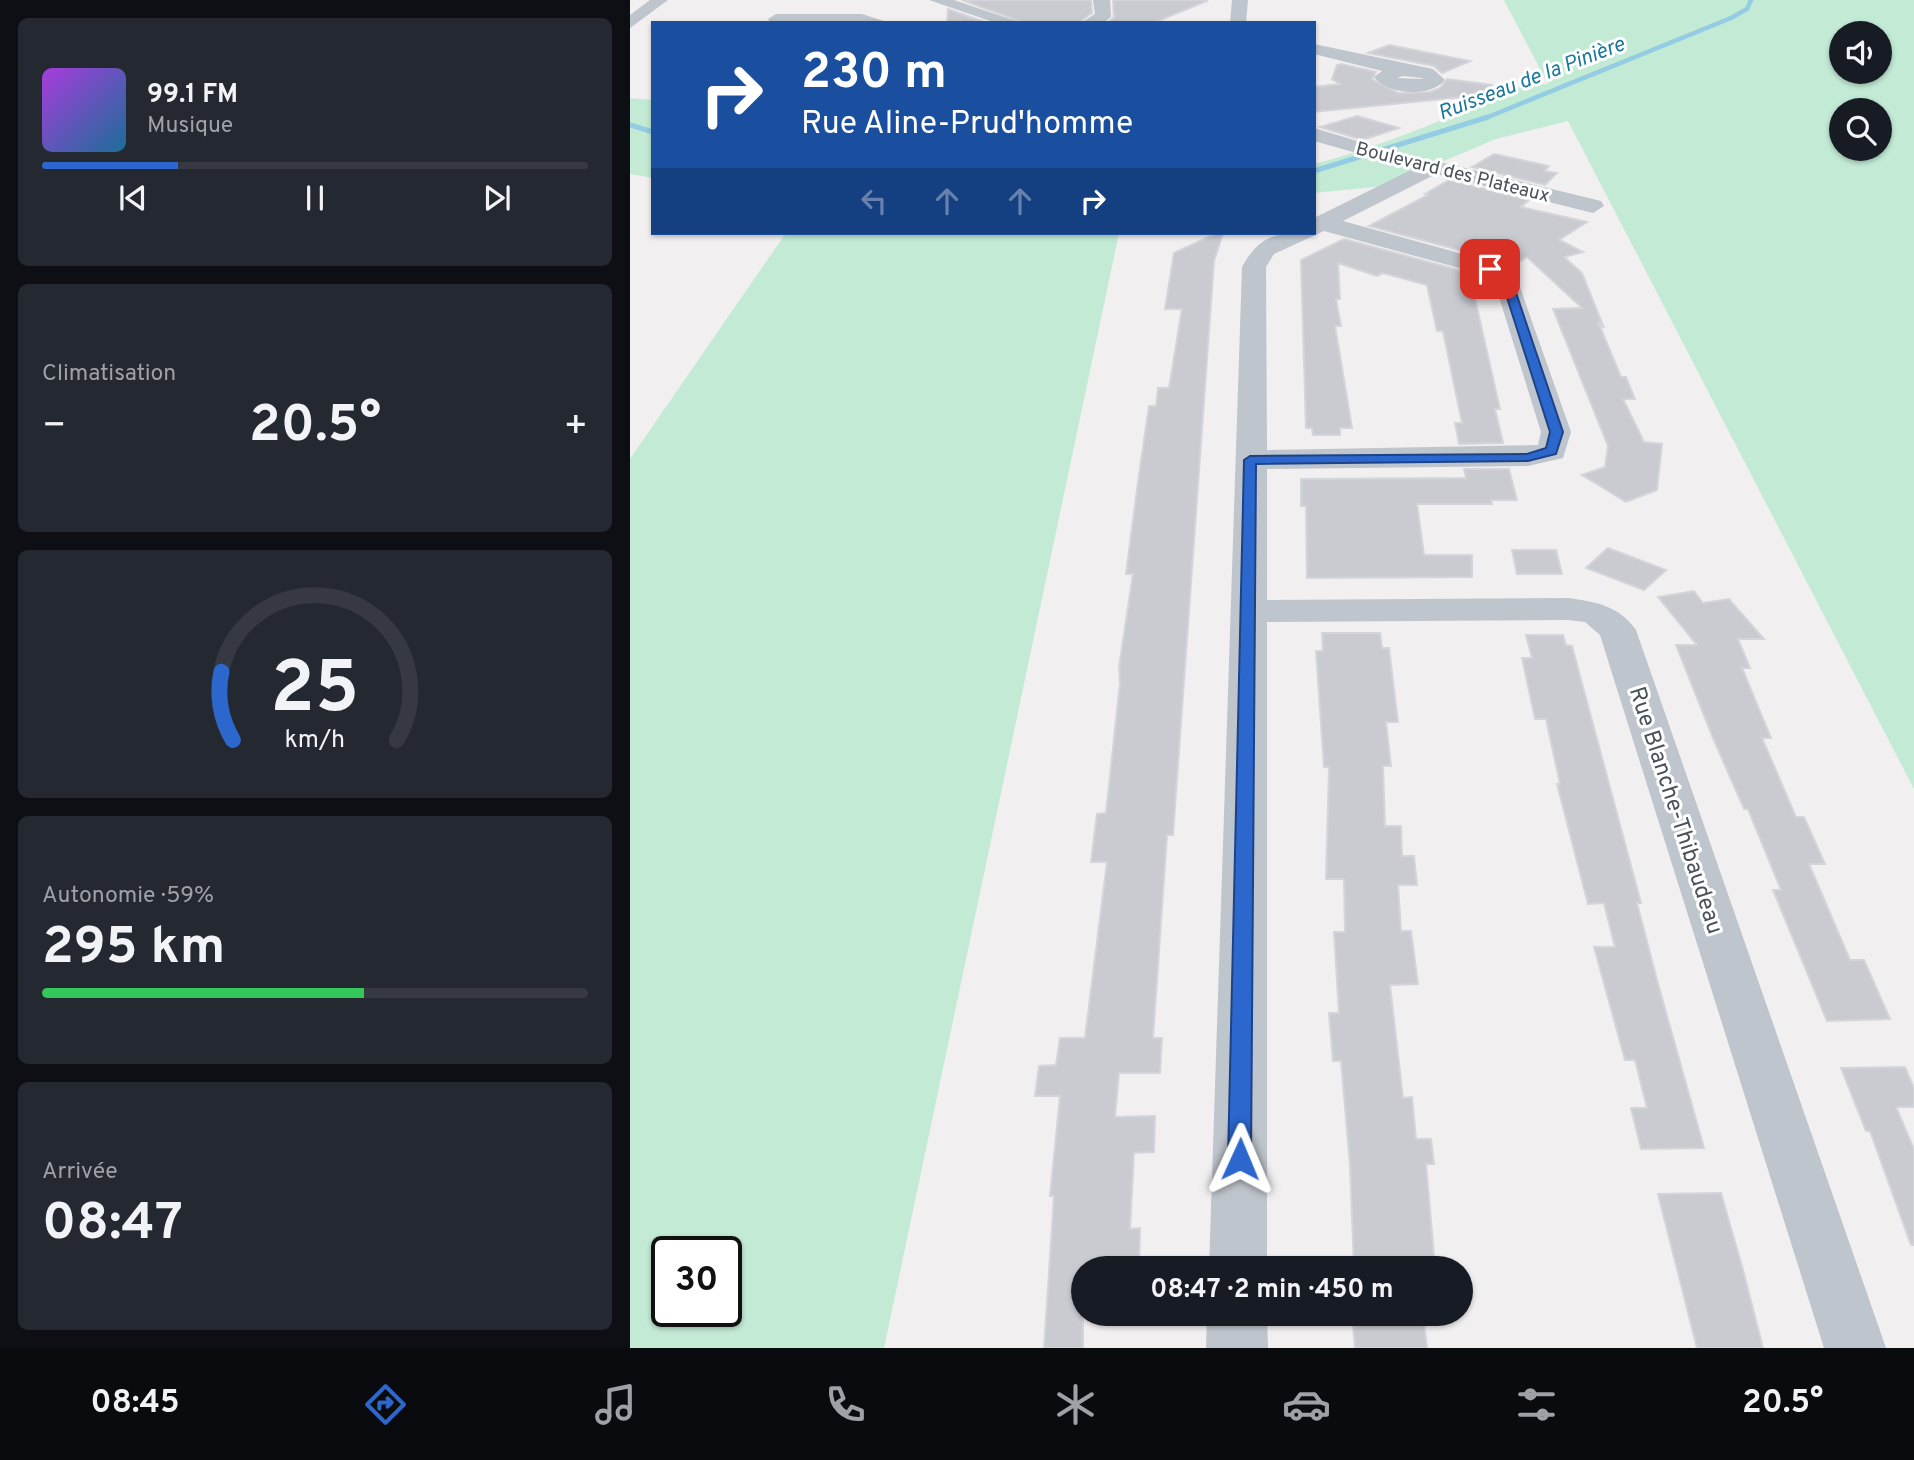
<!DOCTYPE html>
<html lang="fr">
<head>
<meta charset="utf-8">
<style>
  :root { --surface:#171b24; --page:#242831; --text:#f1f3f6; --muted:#9ea1a6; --line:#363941; --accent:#2c67ce }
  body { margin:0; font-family:Overpass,sans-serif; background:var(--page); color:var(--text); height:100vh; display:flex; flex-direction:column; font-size:26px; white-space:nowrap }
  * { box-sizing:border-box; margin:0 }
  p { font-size:23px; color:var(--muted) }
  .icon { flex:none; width:38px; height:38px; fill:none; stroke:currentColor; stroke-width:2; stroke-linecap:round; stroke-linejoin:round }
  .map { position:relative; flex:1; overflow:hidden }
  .side { display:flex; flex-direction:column; gap:18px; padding:18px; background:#0d0f14; width:630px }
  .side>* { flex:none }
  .hud { position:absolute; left:21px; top:21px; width:665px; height:214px; border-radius:0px; box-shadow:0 2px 5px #0004; background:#1a4fa0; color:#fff; overflow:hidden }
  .buttons { position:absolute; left:1199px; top:21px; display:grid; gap:14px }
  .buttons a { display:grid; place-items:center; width:63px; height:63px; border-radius:50%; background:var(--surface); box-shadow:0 2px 5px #0004; font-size:35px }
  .speed { position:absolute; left:21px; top:1236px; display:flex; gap:14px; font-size:35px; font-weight:700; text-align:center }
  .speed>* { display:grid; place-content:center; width:91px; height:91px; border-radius:50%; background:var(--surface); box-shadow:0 2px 5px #0004; line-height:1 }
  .speed .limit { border:4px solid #111; border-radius:10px; background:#fff; color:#111 }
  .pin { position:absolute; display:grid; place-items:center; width:60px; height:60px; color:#fff; margin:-30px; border-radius:14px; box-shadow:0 4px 10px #0006 }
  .me { position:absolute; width:77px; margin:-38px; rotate:1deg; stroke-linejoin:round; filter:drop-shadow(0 0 5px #0008) }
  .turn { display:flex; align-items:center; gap:24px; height:147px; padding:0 35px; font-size:32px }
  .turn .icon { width:91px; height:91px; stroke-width:2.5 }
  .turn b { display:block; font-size:49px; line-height:60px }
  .lanes { display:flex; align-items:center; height:66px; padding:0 35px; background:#0003; justify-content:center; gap:35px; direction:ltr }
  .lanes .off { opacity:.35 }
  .big { font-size:52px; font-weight:700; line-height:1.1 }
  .side .widget { flex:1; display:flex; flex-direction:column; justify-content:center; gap:10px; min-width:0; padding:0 24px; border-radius:10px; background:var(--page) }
  .side .dial { align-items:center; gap:0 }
  .dial svg { height:182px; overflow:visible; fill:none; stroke:var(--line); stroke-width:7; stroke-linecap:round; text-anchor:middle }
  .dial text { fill:var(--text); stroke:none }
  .song { display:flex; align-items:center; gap:21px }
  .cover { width:84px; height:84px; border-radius:10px; background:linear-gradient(135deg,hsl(280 70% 55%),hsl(200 70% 35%)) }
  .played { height:7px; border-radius:4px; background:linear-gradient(90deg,var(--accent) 25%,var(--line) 25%) }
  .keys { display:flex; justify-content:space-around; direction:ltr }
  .heat { display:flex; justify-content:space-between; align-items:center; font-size:38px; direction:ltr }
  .charge { height:10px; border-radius:5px; background:linear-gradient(90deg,#34c759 59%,var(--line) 0) }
  .trip { position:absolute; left:441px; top:1256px; width:402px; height:70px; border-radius:35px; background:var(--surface); box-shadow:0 2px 5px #0004; font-weight:700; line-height:70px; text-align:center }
  .tabs { display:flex; height:112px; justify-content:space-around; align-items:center; background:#090b0e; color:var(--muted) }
  .tabs .icon { width:49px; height:49px }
  .tabs .selected { color:var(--accent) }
  .tabs b { font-size:32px; color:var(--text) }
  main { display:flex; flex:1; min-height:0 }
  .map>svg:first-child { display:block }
</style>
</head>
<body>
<main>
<section class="side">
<div class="widget">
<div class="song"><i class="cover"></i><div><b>99.1 FM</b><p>Musique</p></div></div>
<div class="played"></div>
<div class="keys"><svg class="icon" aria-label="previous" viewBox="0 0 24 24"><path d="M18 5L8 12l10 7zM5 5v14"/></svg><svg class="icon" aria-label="pause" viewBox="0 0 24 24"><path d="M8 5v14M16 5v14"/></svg><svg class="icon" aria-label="next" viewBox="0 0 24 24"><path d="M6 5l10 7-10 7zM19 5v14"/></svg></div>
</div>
<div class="widget"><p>Climatisation</p>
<div class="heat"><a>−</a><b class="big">20.5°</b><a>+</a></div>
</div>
<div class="widget dial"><svg viewBox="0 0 100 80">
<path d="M14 69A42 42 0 1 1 86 69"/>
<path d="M14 69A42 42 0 0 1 9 39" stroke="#2c67ce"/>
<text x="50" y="56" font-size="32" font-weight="700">25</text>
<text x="50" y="72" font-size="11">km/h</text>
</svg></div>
<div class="widget"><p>Autonomie · 59%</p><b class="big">295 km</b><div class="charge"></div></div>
<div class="widget"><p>Arrivée</p><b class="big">08:47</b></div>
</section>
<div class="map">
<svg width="1284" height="1348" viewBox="0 0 1284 1348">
  <rect width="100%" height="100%" fill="#f1efef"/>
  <g fill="#c2ead5" fill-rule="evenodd">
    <path d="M874,0H1284V789L938,121L866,139L754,186L684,193V164C731,152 777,134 822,116C856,102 880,84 918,84ZM1211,33H1250V72H1211ZM1211,110H1250V149H1211Z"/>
    <polygon points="0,98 23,100 23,178 0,174"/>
    <path d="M156,233H489L254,1348H0V459ZM96,1251V1311H37V1251Z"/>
  </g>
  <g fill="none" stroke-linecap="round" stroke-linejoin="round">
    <polyline stroke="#94cce3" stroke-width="4.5" points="853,119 1101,18 1117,9 1121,0"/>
    <g stroke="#94cce3" stroke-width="5">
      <polyline points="0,125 23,132"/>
      <polyline points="684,171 858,117"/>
    </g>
  </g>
  <g fill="#c9cbd1" stroke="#d4d5da" stroke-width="2">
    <polygon points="332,0 461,0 462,13 448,23 394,23"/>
    <polygon points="483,0 576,0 577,1 523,23 478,23 484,17"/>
    <polygon points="318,9 357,23 317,23"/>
    <polygon points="759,45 840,61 812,73 804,66 738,53"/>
    <polygon points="711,64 746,72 742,79 768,93 800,92 810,88 817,79 862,85 862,94 684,112 684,87 710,84 702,79 707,65"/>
    <polygon points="727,116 769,128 732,140 690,127"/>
    <polygon points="864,154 919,166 914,171 927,173 915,185 842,167"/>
    <polygon points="819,180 899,200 891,207 957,222 929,240 953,252 934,257 952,273 974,328 968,322 991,377 996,377 1005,399 993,399 1014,442 1032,444 1027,490 996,502 952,475 975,467 978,446 923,309 952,308 897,257 879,268 870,261 739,226 798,195 795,194"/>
    <polygon points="587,233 593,233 584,261 543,835 537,835 523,1038 532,1038 530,1073 489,1073 485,1117 525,1116 524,1152 504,1153 500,1229 510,1228 509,1269 453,1269 453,1348 414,1348 424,1196 420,1196 430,1096 405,1096 409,1066 426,1065 430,1038 455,1038 477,862 461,862 467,814 476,813 490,683 489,667 503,574 496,574 508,482 519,406 526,406 528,388 539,388 552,309 535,309 544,253"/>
    <polygon points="714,239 850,276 857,282 843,290 870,409 865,409 873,443 829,444 825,423 832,423 813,331 807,331 797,285 753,273 747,276 708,263 710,299 706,299 711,326 705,326 722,428 710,428 710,435 683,435 682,428 676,428 671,260"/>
    <polygon points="834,469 879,469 887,500 861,500 862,504 787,504 794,555 842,555 842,577 677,578 676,506 671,506 671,479 836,478"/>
    <polygon points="978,548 1036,570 1014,590 956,568"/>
    <polygon points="882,550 926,550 932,574 887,574"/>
    <polygon points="1064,591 1073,603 1099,599 1134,639 1108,639 1120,668 1112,668 1141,738 1132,738 1166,817 1174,817 1195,864 1179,864 1220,960 1234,960 1260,1019 1197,1021 1143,890 1151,890 1118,809 1114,809 1083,738 1046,645 1067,645 1028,597"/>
    <polygon points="692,633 750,633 752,648 759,648 768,722 756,722 761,766 753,766 755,826 771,826 772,856 784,856 787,885 768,885 771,931 781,931 788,984 760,985 773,1098 782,1097 786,1139 801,1139 804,1164 796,1164 805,1267 724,1267 720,1165 711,1061 703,1061 699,1013 709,1013 704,932 715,932 714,879 696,879 699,767 694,767 686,651 693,651"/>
    <polygon points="896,635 933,635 936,645 942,646 1011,903 1007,903 1027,980 1074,1148 1011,1149 1001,1108 1017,1108 1005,1060 995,1060 964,947 985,947 974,903 958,904 927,784 930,784 916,719 905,719 892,658 902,658"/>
    <polygon points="1275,1067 1284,1088 1284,1107 1266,1107 1284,1149 1284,1245 1281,1245 1240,1131 1236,1131 1211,1068"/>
    <polygon points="1091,1193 1113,1270 1133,1348 1067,1348 1028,1194"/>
    <polygon points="722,1314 793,1314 797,1348 725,1348"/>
  </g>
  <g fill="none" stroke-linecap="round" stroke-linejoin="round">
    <g fill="#bfc5cc" fill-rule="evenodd">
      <polygon points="20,0 38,0 0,28 0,15"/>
      <polygon points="299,0 324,0 392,23 366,23"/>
      <polygon points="463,0 480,0 481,17 473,23 451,23 465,14"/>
      <polygon points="602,0 618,0 616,23 600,23"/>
      <polygon points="146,14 232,14 260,23 140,22 138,19"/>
      <path d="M684,44L803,69L815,80C800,98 758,95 744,77L752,71L684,54ZM773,76L792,78L793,79L767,78Z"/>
      <path d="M684,128L744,146L971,201L974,206L963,213L806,174L713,221L869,264L886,276L941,432L933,458L898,466L637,469V600L938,598C966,602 988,605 1006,630L1256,1348H1194L970,635L955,622L938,620L637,622V1269H579L612,267C631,233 647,233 684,233V218L783,169L684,141ZM694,231L851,274L865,284L911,432L908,445L637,450L636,267L644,254Z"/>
      <polygon points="577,1314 637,1314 638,1348 576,1348"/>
    </g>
  </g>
  <polygon fill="#2c67ce" stroke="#1d4386" stroke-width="2" points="860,266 882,281 933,432 926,454 898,461 626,464 621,1159 618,1166 610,1169 601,1166 598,1159 614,460 620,456 897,454 916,448 920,432 872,282 855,269"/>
  <g text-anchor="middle" stroke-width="6" stroke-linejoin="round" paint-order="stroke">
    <g font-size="19" fill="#49515a" stroke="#fff">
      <text transform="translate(823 171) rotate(14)" y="7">Boulevard des Plateaux</text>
    </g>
    <g font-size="21" font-style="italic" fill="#1b779b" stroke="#fff">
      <text transform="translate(901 78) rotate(-21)" y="7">Ruisseau de la Pinière</text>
    </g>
    <g font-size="23" fill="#49515a" stroke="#fff">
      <text transform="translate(1047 810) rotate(72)" y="8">Rue Blanche-Thibaudeau</text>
    </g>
  </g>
</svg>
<div class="buttons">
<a><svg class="icon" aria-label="sound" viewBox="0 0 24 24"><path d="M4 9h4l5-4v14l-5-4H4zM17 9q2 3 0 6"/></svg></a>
<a><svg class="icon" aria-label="search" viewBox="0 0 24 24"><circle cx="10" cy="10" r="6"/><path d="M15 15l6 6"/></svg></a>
</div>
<div class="speed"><div class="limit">30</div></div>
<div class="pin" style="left:860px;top:269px;background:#d93025"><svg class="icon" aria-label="arrive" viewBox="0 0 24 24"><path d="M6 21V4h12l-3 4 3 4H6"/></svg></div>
<svg class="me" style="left:610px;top:1159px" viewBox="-20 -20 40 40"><path d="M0-17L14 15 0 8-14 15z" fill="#2c67ce" stroke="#fff" stroke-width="4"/></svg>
<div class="trip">08:47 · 2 min · 450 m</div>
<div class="hud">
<div class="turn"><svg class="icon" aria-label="right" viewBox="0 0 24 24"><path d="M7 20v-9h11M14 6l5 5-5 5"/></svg><div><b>230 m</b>Rue Aline-Prud'homme</div></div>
<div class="lanes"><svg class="icon off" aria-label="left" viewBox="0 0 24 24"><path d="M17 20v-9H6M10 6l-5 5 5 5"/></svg><svg class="icon off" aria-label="ahead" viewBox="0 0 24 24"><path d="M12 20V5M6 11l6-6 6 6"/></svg><svg class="icon off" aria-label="ahead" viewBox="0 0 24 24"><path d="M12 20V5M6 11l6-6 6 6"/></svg><svg class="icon" aria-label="right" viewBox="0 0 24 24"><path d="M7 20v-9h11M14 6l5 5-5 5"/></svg></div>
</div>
</div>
</main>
<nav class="tabs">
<b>08:45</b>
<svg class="icon selected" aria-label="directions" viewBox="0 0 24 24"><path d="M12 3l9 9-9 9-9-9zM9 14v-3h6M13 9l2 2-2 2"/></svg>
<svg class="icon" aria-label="music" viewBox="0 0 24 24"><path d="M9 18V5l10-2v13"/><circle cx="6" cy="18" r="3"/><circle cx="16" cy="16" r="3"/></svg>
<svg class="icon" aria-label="phone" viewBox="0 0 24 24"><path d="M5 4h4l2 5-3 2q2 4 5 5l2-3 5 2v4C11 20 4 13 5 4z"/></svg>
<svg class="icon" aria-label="climate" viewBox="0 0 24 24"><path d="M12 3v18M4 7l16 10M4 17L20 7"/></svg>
<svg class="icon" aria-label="car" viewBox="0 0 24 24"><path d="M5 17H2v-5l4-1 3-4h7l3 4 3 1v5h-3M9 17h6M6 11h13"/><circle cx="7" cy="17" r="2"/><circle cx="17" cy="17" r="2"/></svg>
<svg class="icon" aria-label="filters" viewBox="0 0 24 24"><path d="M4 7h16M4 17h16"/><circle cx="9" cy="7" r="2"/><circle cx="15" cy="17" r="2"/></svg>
<b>20.5°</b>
</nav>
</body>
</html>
